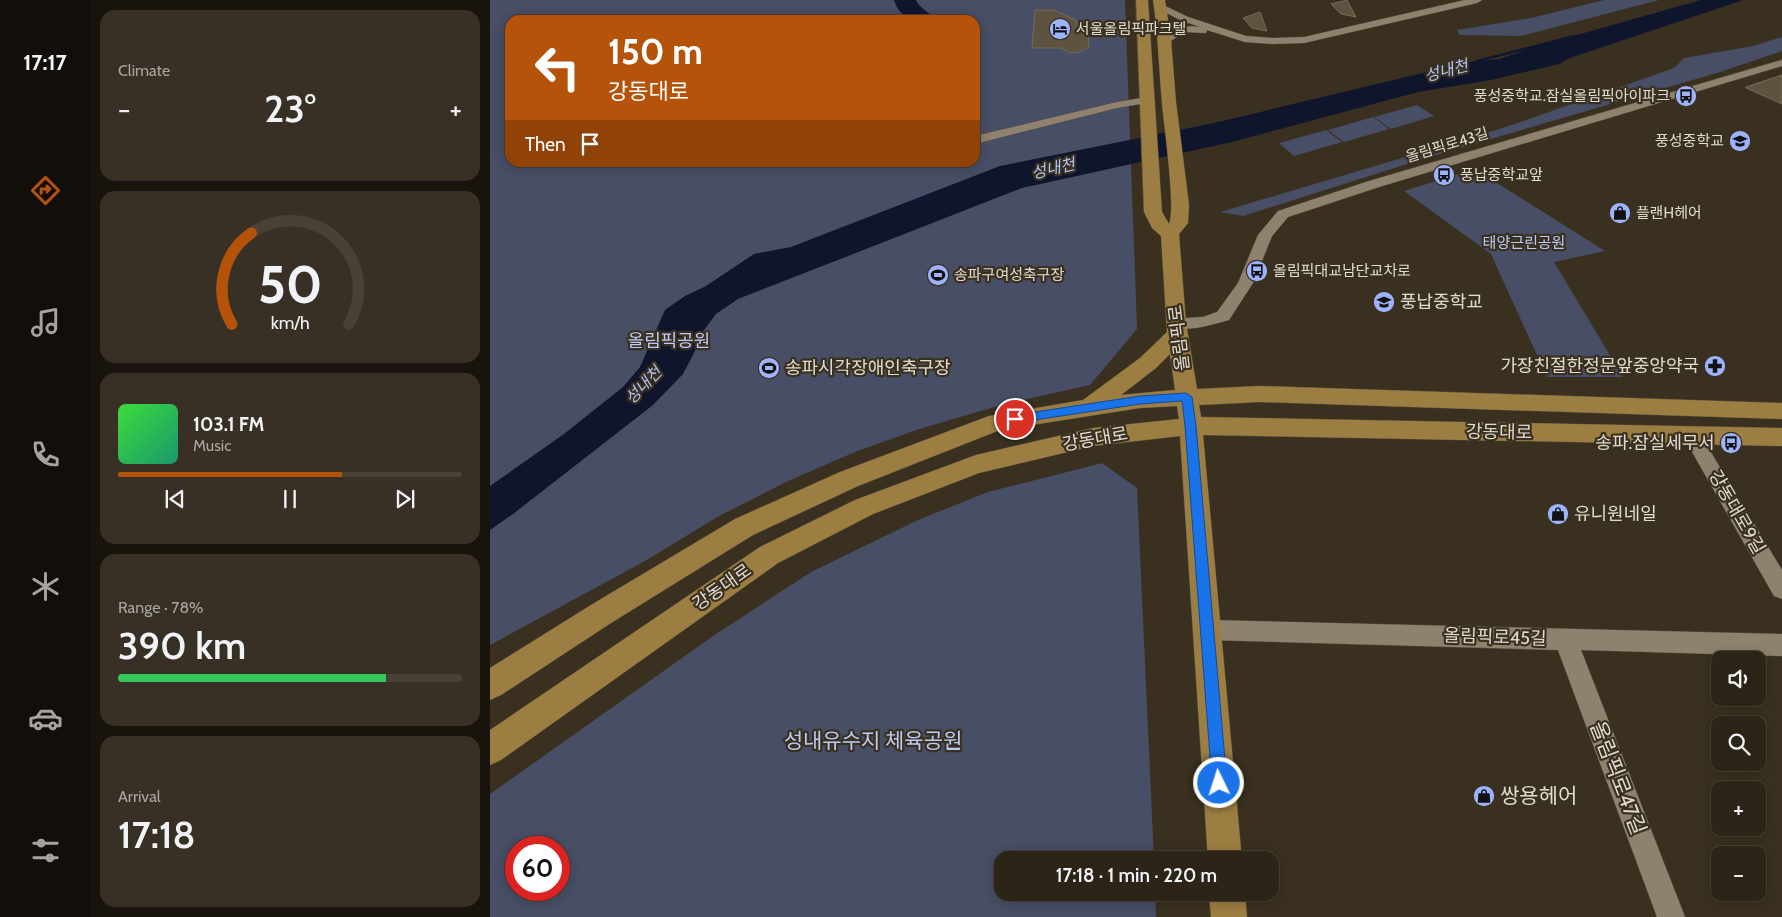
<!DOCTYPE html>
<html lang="en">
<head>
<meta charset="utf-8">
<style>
  :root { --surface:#2c2417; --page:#383024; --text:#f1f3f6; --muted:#a6a4a1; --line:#484136; --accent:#b45309 }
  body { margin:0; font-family:Cabin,"Noto Sans KR",sans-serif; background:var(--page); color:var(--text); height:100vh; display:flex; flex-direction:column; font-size:19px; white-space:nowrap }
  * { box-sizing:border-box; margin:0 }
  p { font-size:16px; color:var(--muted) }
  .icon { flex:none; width:28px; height:28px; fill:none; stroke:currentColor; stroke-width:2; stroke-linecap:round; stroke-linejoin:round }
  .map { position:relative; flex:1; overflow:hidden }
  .sheet { display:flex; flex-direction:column; gap:10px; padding:10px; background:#18140d; width:400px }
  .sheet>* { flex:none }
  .top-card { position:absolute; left:15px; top:15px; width:475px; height:152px; border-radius:15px; box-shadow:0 2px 12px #0003,0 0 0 1px var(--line); background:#b45309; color:#fff; overflow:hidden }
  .controls { position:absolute; left:1221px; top:651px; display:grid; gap:10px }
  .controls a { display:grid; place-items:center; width:55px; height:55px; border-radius:10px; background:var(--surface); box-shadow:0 2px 12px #0003,0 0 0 1px var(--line); font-size:25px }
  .speed { position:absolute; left:15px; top:836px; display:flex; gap:10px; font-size:25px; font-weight:700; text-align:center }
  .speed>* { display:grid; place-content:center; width:65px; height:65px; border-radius:50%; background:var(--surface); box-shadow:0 2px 12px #0003,0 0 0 1px var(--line); line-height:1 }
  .speed .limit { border:8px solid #d22; background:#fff; color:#111 }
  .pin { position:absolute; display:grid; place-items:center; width:42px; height:42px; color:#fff; margin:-21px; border:2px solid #fff; border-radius:50%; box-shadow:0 1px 5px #0007 }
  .me { position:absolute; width:55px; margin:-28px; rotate:356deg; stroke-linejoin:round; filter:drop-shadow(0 0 4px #0008) }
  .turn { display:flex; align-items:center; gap:18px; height:105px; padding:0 20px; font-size:22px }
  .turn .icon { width:65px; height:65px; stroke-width:2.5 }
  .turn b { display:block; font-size:35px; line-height:42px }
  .then { display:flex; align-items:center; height:48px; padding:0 20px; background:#0003; gap:10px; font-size:19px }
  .big { font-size:38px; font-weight:600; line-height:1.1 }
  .sheet .widget { flex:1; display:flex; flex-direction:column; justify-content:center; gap:8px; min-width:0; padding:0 18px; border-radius:15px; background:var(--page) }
  .sheet .dial { align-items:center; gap:0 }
  .dial svg { height:130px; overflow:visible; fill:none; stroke:var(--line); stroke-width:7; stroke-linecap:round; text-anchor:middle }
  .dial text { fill:var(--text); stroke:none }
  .song { display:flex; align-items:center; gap:15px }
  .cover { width:60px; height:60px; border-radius:8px; background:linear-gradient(135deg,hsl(120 70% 55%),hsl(160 70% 35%)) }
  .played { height:5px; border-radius:2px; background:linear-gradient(90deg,var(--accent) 65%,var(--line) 65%) }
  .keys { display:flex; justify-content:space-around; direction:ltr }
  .heat { display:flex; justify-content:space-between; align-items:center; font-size:28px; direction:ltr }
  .charge { height:8px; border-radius:4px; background:linear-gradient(90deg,#34c759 78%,var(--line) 0) }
  .trip { position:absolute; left:504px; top:851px; width:285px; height:50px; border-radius:15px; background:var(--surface); box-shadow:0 2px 12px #0003,0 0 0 1px var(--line); font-weight:600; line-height:50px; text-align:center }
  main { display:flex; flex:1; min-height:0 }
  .menu { display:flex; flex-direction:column; width:90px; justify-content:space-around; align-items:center; background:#120e09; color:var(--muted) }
  .menu .icon { width:35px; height:35px }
  .menu .active { color:var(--accent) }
  .menu b { font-size:22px; color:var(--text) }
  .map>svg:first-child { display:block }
</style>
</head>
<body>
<main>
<nav class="menu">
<b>17:17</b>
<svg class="icon active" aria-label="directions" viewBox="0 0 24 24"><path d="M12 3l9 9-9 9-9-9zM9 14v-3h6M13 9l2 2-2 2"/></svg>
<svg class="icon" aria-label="music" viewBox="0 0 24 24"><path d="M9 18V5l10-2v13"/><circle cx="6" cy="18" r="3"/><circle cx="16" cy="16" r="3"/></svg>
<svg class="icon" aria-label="phone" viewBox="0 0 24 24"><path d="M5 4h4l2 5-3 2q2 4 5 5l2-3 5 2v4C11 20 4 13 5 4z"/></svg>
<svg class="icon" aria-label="climate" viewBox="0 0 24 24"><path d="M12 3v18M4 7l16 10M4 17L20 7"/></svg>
<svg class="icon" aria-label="car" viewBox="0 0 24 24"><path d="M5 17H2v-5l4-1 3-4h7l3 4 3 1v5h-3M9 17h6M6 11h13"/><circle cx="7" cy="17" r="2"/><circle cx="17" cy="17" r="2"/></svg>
<svg class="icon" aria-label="filters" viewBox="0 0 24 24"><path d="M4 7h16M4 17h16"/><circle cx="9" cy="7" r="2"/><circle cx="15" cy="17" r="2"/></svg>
</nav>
<section class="sheet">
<div class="widget"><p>Climate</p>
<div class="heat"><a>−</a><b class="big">23°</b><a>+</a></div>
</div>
<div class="widget dial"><svg viewBox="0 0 100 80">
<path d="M14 69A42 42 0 1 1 86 69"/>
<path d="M14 69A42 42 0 0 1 26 13" stroke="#b45309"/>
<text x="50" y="56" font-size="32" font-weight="700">50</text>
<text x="50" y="72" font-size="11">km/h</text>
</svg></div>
<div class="widget">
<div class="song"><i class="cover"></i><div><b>103.1 FM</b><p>Music</p></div></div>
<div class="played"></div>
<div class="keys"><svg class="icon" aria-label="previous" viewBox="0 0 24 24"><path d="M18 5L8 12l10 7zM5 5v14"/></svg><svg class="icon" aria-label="pause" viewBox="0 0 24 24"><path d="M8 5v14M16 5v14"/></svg><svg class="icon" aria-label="next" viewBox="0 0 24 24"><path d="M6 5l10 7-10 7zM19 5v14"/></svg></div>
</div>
<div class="widget"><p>Range · 78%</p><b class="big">390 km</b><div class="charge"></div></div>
<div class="widget"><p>Arrival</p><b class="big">17:18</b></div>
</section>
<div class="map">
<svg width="1292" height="917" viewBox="0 0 1292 917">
  <rect width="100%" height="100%" fill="#3a301f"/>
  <g fill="#474e65" fill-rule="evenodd">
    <path d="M0,0H635L647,329L600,385L515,404L429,429L365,452L298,481L229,516L155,561L0,645ZM20,20H485V162H20Z"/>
    <polygon points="1114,0 1169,0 1031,36 969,35 967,30 1041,18"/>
    <polygon points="1292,37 1292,51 1230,72 936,158 753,216 730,212 1013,128 1184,68 1194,58 1263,46"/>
    <polygon points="927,105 944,116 901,129 884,117"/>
    <polygon points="883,117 899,129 854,142 838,130"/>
    <polygon points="836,130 852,142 804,156 789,143"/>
    <polygon points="985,169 1115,251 1064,262 1133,377 1057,377 1001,254 914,191"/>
    <path d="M612,463L647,488L664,860H512V892L665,893L666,917H0V794L223,636L321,572L428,520L498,492ZM26,848H69V890H26Z"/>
  </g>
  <g fill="#0e152d">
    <path d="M404,0H426C431,10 439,12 447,20C428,20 411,22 404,0Z"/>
    <polygon points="1211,0 1253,0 1080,58 1069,64 1001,80 928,92 742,142 532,188 248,299 226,314 214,330 205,351 193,374 163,405 23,514 0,530 0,486 74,434 133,387 150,367 175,310 195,296 216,286 264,254 301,247 510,166 724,123 979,62 1010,59 1041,48"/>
  </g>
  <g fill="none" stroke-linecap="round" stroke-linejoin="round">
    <polyline stroke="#0e152d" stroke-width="2.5" points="987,61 1085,36"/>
  </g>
  <g fill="#5e5240" stroke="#776b58">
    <polygon points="857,0 866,17 851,14 841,4"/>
    <polygon points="545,10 564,10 586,20 588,26 596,27 598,31 599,47 590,52 580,53 571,48 542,48"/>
    <polygon points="770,12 777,31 762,28 753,18"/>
    <polygon points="1292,75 1292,104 1256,88 1256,87"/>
  </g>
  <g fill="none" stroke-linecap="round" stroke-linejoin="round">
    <g stroke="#564e3f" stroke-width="1">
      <g id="minor">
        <path d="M975,0H992L987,3L814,43L783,44L755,42L717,30L716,33L695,32L679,42H671V38C683,29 696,24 711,27L692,21L665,7L670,4L673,5L698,17L756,36L783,38L814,37Z"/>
        <path d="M1292,60V66L889,187L798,217L782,236L763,283L739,320C720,325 700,332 680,327L678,323L680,319L713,317L727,312L748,283L768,235L788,211L879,181Z"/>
        <polygon points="658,97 662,98 664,100 662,102 627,108 485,144 485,136 627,102"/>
        <polygon points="1202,429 1208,431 1292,570 1292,599 1284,596 1193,436 1196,431"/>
        <polygon points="718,620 1292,634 1292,656 1091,650 1195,917 1167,917 1068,650 718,640 710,637 707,630 710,623"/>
      </g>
    </g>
    <g stroke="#564e3f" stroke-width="1">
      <g id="major">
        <path d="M646,0H658L672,212L679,224C686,208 674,126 672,103C669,68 668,34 663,0H675L681,40L686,102L699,205L698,223L689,234L696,323L707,389L770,386L1292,403V419L770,402L709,405L711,417L1292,428V446L713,435L752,860H718L690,436L603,446L489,473L383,514L288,563L11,760L0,765V730L270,547L365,500L486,455L603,428L689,419L687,406L650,408L510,430L368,486L263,535L121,623L11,695L0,700V668L101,605L245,519L350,472L499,416L593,400L650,358L677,332L671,236L662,228L654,212ZM680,354L685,390L631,395L666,368Z"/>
        <polygon points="719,892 755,892 757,917 721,917"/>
      </g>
    </g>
    <use href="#minor" fill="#8e826f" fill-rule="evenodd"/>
    <use href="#major" fill="#9c7d42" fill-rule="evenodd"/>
  </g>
  <polygon fill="#1a73e8" stroke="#114b97" points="696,393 702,397 706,426 737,783 735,789 729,791 724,789 722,783 695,426 692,401 650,404 525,423 519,419 525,415 650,396"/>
  <defs>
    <g id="hotel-disc" transform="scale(1.125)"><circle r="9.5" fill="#9db4fd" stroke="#3a301f"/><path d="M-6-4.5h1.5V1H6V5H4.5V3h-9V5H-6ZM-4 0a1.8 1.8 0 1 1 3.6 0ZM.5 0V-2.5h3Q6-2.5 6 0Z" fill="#111"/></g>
    <g id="bus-disc" transform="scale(1.125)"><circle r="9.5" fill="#9db4fd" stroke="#3a301f"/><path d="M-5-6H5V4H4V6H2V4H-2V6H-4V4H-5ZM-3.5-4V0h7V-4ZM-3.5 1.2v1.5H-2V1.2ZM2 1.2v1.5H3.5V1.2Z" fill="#111"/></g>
    <g id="school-disc" transform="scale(1.125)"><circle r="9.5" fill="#9db4fd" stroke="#3a301f"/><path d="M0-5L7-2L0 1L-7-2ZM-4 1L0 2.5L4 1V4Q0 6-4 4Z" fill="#111"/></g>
    <g id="shop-disc" transform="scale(1.125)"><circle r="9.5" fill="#9db4fd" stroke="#3a301f"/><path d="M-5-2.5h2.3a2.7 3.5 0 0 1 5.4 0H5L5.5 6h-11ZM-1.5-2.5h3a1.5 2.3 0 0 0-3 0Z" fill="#111"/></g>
    <g id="stadium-disc" transform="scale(1.125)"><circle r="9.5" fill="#9db4fd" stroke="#3a301f"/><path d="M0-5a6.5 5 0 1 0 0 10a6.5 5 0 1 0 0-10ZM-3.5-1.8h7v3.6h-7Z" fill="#111"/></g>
    <g id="pharmacy-disc" transform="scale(1.125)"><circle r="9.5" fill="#9db4fd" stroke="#3a301f"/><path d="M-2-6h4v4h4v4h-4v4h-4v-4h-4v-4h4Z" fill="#111"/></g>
  </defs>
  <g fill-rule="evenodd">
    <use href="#hotel-disc" x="570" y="29"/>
    <use href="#bus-disc" x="1196" y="96"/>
    <use href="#school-disc" x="1250" y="141"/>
    <use href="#bus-disc" x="954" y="175"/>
    <use href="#shop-disc" x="1130" y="213"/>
    <use href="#bus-disc" x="767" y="271"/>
    <use href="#stadium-disc" x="448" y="275"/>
    <use href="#school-disc" x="894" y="302"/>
    <use href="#pharmacy-disc" x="1225" y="366"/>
    <use href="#stadium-disc" x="279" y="368"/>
    <use href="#bus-disc" x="1241" y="443"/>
    <use href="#shop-disc" x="1068" y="514"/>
    <use href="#shop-disc" x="994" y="796"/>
  </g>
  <g text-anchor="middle" stroke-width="4.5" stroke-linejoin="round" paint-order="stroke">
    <g font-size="15" fill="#e0dacf" stroke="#3a301f" text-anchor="start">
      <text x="586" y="34">서울올림픽파크텔</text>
      <text x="1180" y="101" text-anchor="end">풍성중학교.잠실올림픽아이파크</text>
      <text x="1234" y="146" text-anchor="end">풍성중학교</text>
      <text x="970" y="180">풍납중학교앞</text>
      <text x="1146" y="218">플랜H헤어</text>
      <text x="783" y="276">올림픽대교남단교차로</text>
      <text x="464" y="280">송파구여성축구장</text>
    </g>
    <g font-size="15" fill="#e0dacf" stroke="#3a301f">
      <text transform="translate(957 145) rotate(-17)" y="5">올림픽로43길</text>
    </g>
    <g font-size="15" fill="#bbcaf6" stroke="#3a301f">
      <text x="1034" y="248">태양근린공원</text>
    </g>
    <g font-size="16" font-style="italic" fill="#b0c2f9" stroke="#3a301f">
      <text transform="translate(956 70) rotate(-15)" y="6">성내천</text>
      <text transform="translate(563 168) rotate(-13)" y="6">성내천</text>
      <text transform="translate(153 385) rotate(-46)" y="6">성내천</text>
    </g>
    <g font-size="18" fill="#e0dacf" stroke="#3a301f" text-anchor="start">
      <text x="910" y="308">풍납중학교</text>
      <text x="1209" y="372" text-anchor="end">가장친절한정문앞중앙약국</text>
      <text x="295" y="374">송파시각장애인축구장</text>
      <text x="1225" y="449" text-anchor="end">송파.잠실세무서</text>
      <text x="1084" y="520">유니원네일</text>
    </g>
    <g font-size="18" fill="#e0dacf" stroke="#3a301f">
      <text transform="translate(689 338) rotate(-97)" y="6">올림픽로</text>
      <text transform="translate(1009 432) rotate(1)" y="6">강동대로</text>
      <text transform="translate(605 439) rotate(-10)" y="6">강동대로</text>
      <text transform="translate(1247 512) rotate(60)" y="6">강동대로9길</text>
      <text transform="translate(232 587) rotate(-35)" y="6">강동대로</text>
      <text transform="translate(1005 637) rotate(2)" y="6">올림픽로45길</text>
    </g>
    <g font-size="18" fill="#bbcaf6" stroke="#3a301f">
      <text x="179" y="347">올림픽공원</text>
    </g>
    <g font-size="21" fill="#bbcaf6" stroke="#3a301f">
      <text x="383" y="748">성내유수지 체육공원</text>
    </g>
    <g font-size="21" fill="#e0dacf" stroke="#3a301f">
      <text transform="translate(1128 778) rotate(69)" y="7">올림픽로47길</text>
    </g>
    <g font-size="21" fill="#e0dacf" stroke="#3a301f" text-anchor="start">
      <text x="1010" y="803">쌍용헤어</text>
    </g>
  </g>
</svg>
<div class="controls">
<a><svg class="icon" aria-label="sound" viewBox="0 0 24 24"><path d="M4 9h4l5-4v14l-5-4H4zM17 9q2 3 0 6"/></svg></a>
<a><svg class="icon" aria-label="search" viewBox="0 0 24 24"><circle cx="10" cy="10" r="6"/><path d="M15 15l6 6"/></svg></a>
<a>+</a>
<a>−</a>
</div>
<div class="speed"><div class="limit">60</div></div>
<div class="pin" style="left:525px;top:419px;background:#d93025"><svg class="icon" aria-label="arrive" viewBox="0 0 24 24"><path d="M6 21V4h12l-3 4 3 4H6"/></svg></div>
<svg class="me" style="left:729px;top:783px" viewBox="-20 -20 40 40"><circle r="17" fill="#1a73e8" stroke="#fff" stroke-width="3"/><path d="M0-11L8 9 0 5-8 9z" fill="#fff"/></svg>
<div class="trip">17:18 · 1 min · 220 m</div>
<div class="top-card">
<div class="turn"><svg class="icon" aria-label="left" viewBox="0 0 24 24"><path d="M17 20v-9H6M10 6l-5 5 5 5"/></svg><div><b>150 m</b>강동대로</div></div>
<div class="then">Then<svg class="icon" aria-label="arrive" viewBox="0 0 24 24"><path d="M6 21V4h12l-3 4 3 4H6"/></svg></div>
</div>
</div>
</main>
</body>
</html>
